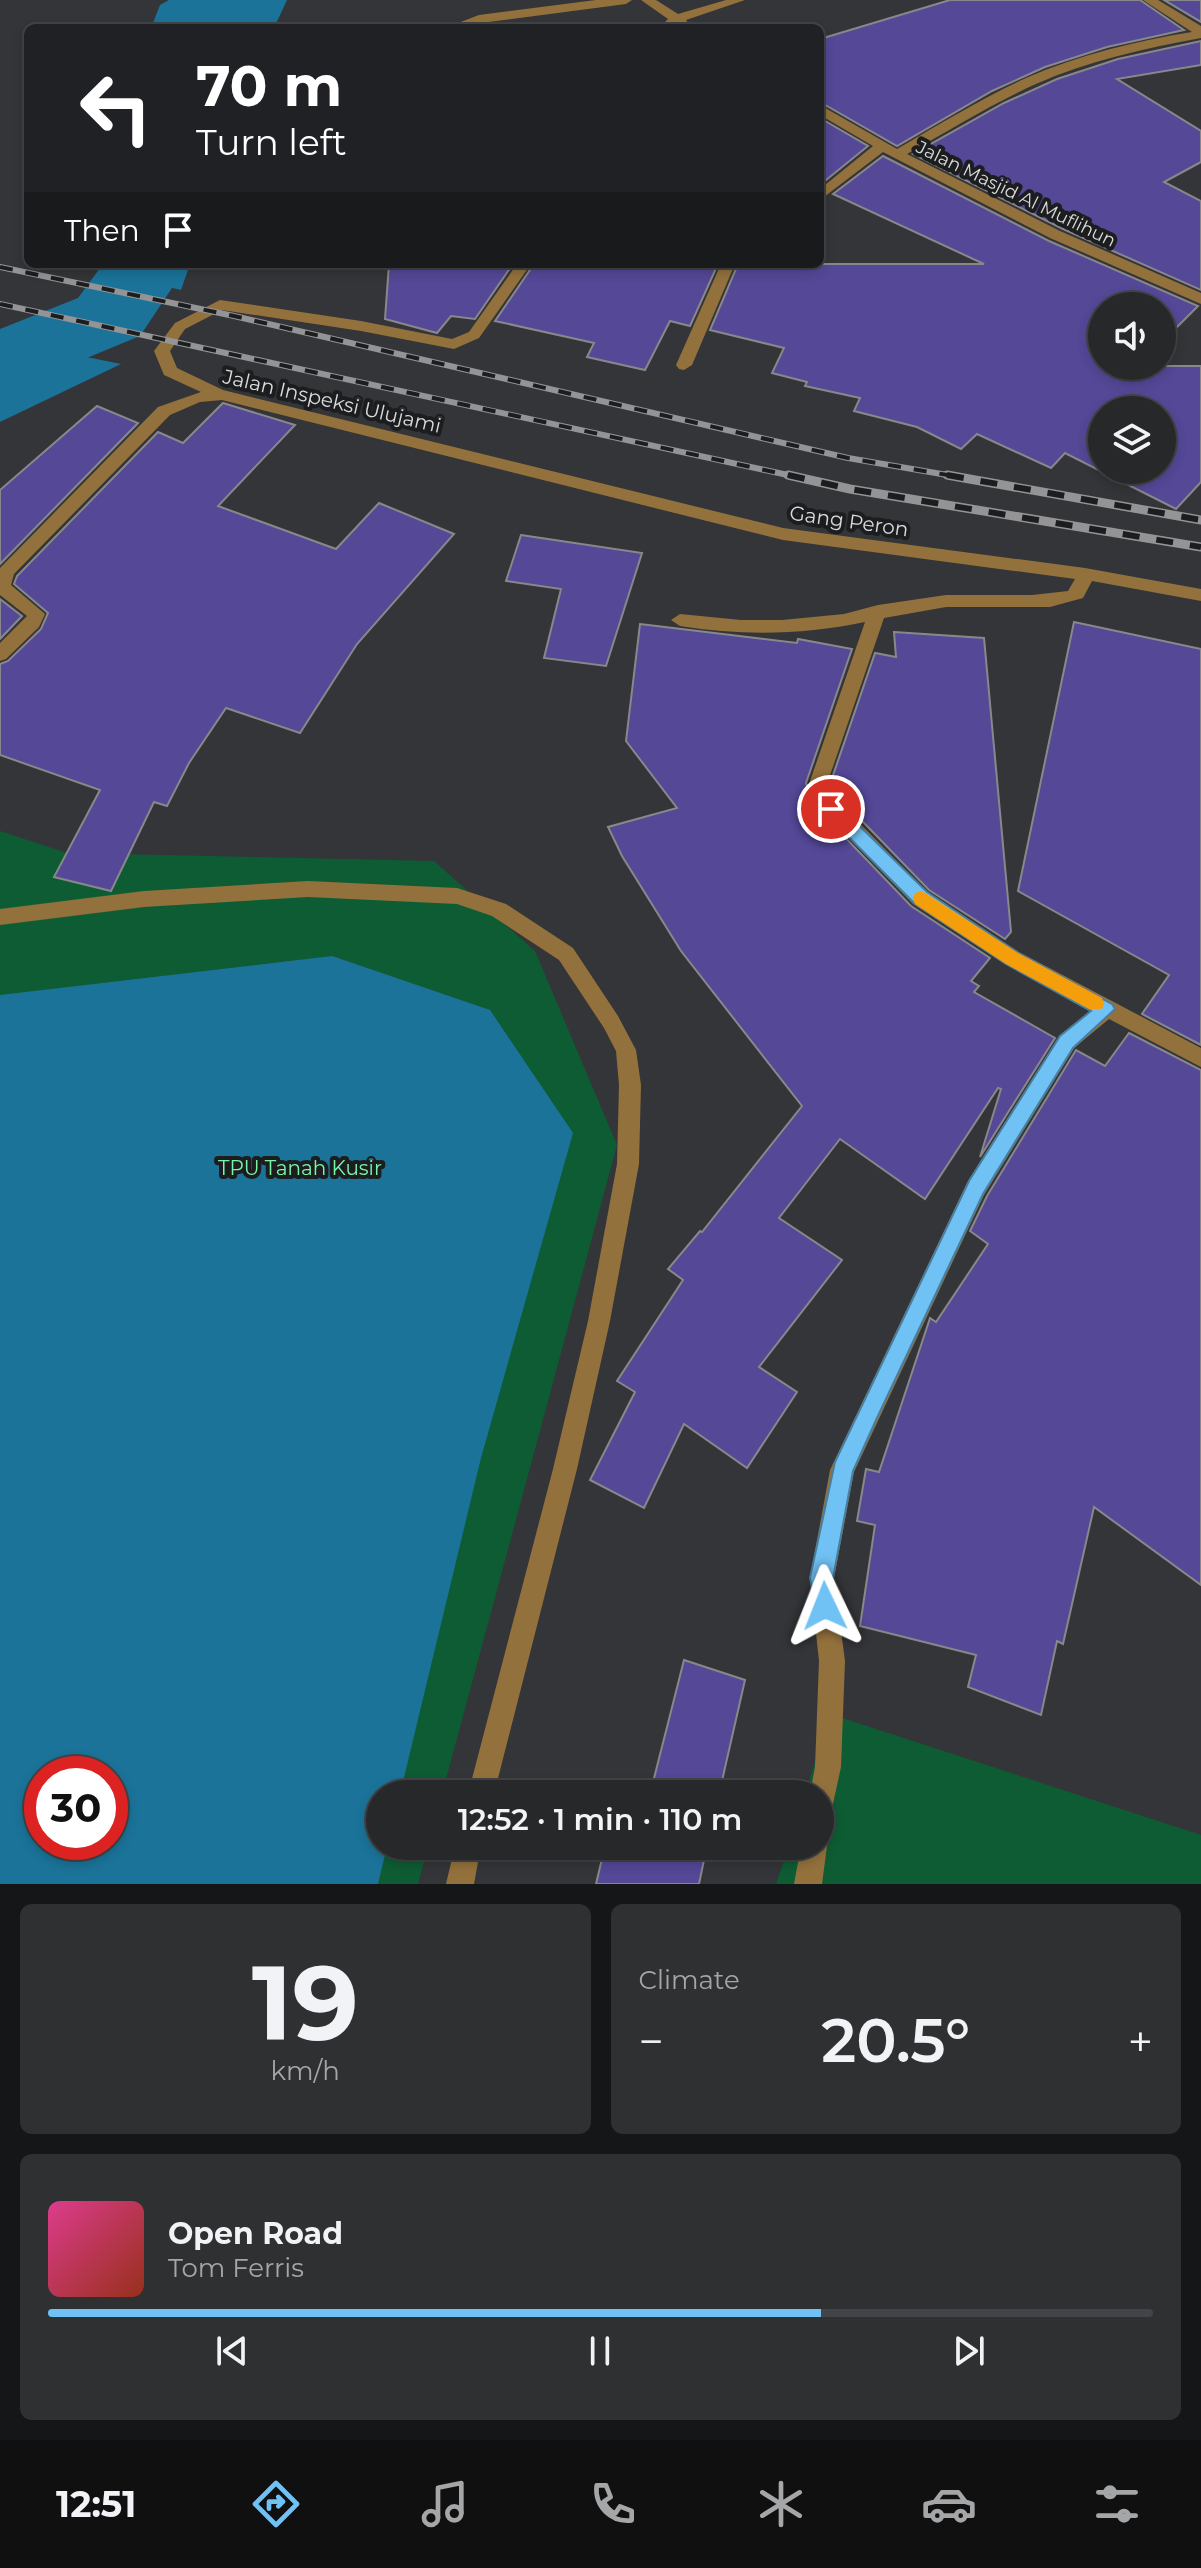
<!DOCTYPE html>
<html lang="en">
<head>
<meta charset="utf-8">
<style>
  :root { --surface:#27282a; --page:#2f3032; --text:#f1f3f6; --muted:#a4a6a8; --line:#434447; --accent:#70c2f4 }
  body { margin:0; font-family:Montserrat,sans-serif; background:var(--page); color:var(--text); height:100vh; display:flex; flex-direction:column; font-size:30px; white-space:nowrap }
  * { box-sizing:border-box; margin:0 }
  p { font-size:26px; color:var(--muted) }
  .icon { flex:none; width:44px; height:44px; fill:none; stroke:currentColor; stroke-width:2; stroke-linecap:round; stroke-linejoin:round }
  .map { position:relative; height:1884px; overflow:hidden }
  .side { display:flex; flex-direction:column; gap:20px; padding:20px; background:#151617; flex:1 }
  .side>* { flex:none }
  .hud { position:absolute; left:24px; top:24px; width:800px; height:244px; border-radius:12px; box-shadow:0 4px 12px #0003,0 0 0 2px var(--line); background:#202124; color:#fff; overflow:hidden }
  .buttons { position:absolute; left:1088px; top:292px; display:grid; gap:16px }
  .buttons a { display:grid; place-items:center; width:88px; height:88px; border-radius:50%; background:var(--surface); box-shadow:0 4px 12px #0003,0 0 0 2px var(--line); font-size:40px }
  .speed { position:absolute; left:24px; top:1756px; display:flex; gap:16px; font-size:40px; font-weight:700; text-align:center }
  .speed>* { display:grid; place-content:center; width:104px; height:104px; border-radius:50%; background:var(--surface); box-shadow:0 4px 12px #0003,0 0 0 2px var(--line); line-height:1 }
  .speed .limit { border:12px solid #d22; background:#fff; color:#111 }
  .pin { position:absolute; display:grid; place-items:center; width:68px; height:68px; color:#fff; margin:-34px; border:4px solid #fff; border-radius:50%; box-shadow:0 2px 8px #0007 }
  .me { position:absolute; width:88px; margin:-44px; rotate:358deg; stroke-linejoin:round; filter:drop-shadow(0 0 6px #0008) }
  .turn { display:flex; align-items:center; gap:28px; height:168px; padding:0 40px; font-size:36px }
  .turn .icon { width:104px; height:104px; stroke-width:2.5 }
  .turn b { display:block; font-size:56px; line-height:68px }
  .then { display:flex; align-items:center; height:76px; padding:0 40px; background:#0003; gap:16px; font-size:30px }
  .big { font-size:60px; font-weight:600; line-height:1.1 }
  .side .widget { flex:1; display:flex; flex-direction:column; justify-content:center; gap:12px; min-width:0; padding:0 28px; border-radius:12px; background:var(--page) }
  .side .dial { align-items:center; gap:0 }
  .dial b { font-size:104px; line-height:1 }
  .song { display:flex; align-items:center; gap:24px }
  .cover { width:96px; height:96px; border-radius:12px; background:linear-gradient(135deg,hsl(330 70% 55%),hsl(10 70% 35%)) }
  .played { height:8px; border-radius:4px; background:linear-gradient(90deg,var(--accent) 70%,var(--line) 70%) }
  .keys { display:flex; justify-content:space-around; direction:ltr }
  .heat { display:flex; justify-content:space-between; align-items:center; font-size:44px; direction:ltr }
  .side .tiles { flex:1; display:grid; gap:20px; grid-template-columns:1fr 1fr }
  .widget:last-child { grid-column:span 2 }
  .trip { position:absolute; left:366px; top:1780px; width:468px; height:80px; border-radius:40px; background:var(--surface); box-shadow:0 4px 12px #0003,0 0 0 2px var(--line); font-weight:600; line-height:80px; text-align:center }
  .menu { display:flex; height:128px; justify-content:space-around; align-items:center; background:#101011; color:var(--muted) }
  .menu .icon { width:56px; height:56px }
  .menu .on { color:var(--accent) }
  .menu b { font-size:36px; color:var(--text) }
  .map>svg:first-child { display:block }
</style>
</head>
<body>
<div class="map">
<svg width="1201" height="1884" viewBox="0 0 1201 1884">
  <rect width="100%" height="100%" fill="#343538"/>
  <g fill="#0e5c34" fill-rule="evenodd">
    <path d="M0,831L67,853L434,861L535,951L617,1145L442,1794H380V1846H428L418,1884H0ZM42,1774H110V1842H42Z"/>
    <polygon points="830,1714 1201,1835 1201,1884 776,1884 789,1846 820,1846 820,1794 805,1794"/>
  </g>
  <g fill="#1b7399" fill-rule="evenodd">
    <polygon points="169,0 287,0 274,28 151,28 160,5"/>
    <polygon points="72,264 190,264 181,290"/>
    <polygon points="3,340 121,364 0,422 0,341"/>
    <path d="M332,956L490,1010L573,1133L481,1458L400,1794H380V1846H387L378,1884H0V995ZM42,1774H110V1842H42Z"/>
  </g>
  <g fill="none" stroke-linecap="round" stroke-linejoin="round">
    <polygon fill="#1b7399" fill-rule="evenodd" points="103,264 188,264 140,336 31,381 0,389 0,329 78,298"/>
  </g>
  <g fill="#544897" stroke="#88888b" stroke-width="2" fill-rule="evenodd">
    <polygon points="950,0 1140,0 1184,30 1107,47 1045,67 992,91 897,146 820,102 820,39"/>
    <polygon points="1164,0 1201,0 1201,22"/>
    <polygon points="1201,41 1201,65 1117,79 1201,131 1201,162 1164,182 1201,201 1201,290 1061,228 913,154 1004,103 1057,79 1118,59"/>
    <polygon points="820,118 868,146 820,185"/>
    <path d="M883,156L1049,241L1198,306L1162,342V306H1102V366H1201V482L1176,509L1065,453L1051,468L977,434L961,449L917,427L854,411L860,398L805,386L807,382L772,373L784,348L710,330L738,264H984L833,194ZM1102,410H1162V470H1102Z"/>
    <polygon points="389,264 513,264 475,319 451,316 437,333 385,319"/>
    <polygon points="534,264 718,264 690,326 670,321 645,370 587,357 594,343 495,321"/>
    <polygon points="223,403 295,425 218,506 336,549 379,503 454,534 357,644 300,733 226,708 189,763 167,806 154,802 111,891 54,877 100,790 0,755 0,664 8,661 41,629 48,613 14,584 17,576 158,432 183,443"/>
    <polygon points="97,406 138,423 0,564 0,490"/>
    <polygon points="521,535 642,553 606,666 544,658 561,589 506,581"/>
    <polygon points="0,599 22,616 0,639"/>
    <polygon points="1074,622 1201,649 1201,1045 1142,1014 1169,975 1018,891"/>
    <polygon points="640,624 797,643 798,639 852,649 806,783 813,804 911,906 990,958 971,981 979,986 974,992 1055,1038 980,1157 1001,1089 998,1088 925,1199 840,1139 779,1218 842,1260 759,1367 797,1392 747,1468 684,1424 644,1508 590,1480 635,1392 617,1381 683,1280 668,1269 700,1231 702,1232 802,1106 681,951 622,856 608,827 677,808 626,741"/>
    <polygon points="894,632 984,638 1011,932 1005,939 929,890 834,792 830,784 875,653 896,657"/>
    <polygon points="1129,1033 1201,1070 1201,1585 1094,1507 1063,1644 1057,1641 1041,1715 968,1687 976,1655 860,1626 875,1525 857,1521 866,1469 879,1472 930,1318 936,1322 988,1244 970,1231 987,1196 1076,1050 1105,1066"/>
    <polygon points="684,1660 745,1680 719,1794 650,1794"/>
    <polygon points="605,1846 707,1846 699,1884 596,1884"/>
  </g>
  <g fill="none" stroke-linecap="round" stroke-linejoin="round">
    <g fill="#93713c" fill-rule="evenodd">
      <polygon points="596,0 632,0 626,4 481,23 464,28 445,28 479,15"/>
      <polygon points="641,0 656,0 678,14 726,0 745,0 686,20 692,28 677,25 659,28 668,19"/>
      <path d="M1143,0H1158L1201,26V38C1145,48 1088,61 1036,84C991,104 950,130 907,154L1060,231L1201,293V304L1050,238L883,152L820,200V189L873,146L820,115V105L897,149C940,124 982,98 1026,78C1078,55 1136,41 1192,32Z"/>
      <path d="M517,264H531L479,338L454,349L361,331L222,310L185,329L170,351L177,368L223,390L783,528L1085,568L1201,589V601L1092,581L1083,598L1050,607H946L884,618L827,784L831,794L927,892L1019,952L1201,1048V1067L1109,1019L1074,1048L984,1195L854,1472L834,1578L845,1661L841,1767L829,1822L820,1826V1794H810L815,1767L819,1661L810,1578L830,1470L968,1181L1060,1036L1091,1010L1005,964L913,904L816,803L809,784L865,622C803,635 743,636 680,626L671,620L680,614L741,620H782L844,614L878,605L946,595H1032L1068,591L1075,579L783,540L222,400L200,402L170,415L14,574L11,585L45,614L39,627L6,659L0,661V643L27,616L0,595V568L158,407L201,392L164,375L154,351L175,323L220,300L361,321L452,339L469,332Z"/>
      <polygon points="721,264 735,264 692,365 684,370 679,369 676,365"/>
      <polygon points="308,881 457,888 506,904 573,948 618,1016 636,1050 641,1085 639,1164 610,1321 577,1469 494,1794 468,1794 553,1469 588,1321 617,1164 619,1085 616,1051 604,1028 559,960 492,916 457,904 308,897 144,907 0,925 0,909 144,891"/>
      <polygon points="820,1835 827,1846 822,1884 794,1884 801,1846 820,1846"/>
      <polygon points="455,1846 481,1846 474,1884 446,1884"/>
    </g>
    <g stroke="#949497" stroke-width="6">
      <g id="rail-far1">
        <polyline points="0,267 234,316 848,458 959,477"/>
        <polyline points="0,304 797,477"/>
      </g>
    </g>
    <g stroke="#949497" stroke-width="9">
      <g id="rail">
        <polyline points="788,475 850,489 1201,547"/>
        <polyline points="947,475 1201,520"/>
      </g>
    </g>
    <use href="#rail-far1" stroke="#1c1d1e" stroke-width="4" stroke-dasharray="13" stroke-linecap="butt"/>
    <use href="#rail" stroke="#1c1d1e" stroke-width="6" stroke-dasharray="17" stroke-linecap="butt"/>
  </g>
  <polygon fill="#70c2f4" stroke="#497e9f" stroke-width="2" points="831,802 837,804 927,892 1018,953 1112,1004 1115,1009 1073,1048 983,1194 876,1420 853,1471 833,1578 837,1606 833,1614 825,1617 817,1614 810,1578 835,1462 969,1181 1060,1036 1091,1011 1006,964 914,903 825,813 822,809 825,804"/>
  <polygon fill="#f59e0b" points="922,891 1018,953 1102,998 1104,1004 1102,1009 1089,1009 1006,964 915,904 913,898 915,893"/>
  <g text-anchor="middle" stroke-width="8" stroke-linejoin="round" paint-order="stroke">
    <g font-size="18" fill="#dadadc" stroke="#1c1d1e">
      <text transform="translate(1016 194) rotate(26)" y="6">Jalan Masjid Al Muflihun</text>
    </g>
    <g font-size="20" fill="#dadadc" stroke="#1c1d1e">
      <text transform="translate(332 401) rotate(13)" y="7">Jalan Inspeksi Ulujami</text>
      <text transform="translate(849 521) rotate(8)" y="7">Gang Peron</text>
    </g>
    <g font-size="20" fill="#79f5aa" stroke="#1c1d1e">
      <text x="300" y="1175">TPU Tanah Kusir</text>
    </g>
  </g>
</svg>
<div class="buttons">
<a><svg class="icon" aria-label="sound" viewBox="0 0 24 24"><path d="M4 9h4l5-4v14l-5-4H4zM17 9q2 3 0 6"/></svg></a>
<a><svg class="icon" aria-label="layers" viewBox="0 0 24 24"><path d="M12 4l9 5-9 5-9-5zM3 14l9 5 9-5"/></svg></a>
</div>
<div class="speed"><div class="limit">30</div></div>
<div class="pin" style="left:831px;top:809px;background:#d93025"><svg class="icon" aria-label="arrive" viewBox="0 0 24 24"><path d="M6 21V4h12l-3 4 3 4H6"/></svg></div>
<svg class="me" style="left:825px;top:1606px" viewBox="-20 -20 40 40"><path d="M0-17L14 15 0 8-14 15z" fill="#70c2f4" stroke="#fff" stroke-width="4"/></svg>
<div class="trip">12:52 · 1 min · 110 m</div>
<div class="hud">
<div class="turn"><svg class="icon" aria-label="left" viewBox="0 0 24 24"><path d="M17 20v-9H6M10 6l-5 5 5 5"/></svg><div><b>70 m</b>Turn left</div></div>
<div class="then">Then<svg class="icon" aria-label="arrive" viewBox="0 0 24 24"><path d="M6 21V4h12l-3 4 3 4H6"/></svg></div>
</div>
</div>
<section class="side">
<div class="tiles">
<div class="widget dial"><b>19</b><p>km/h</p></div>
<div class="widget"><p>Climate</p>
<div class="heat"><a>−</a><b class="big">20.5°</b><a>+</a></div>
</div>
<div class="widget">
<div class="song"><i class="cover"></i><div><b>Open Road</b><p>Tom Ferris</p></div></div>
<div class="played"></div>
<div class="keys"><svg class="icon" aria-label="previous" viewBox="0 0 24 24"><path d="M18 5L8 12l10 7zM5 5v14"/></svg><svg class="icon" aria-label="pause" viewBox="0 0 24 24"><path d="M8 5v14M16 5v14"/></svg><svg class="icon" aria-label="next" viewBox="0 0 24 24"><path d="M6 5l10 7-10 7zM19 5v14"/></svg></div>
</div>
</div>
</section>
<nav class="menu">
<b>12:51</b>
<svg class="icon on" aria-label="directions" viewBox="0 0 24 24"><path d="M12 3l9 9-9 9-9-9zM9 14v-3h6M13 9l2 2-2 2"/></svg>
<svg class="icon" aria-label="music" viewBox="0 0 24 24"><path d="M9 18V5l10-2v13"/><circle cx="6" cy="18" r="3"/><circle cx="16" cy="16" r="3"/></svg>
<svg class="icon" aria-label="phone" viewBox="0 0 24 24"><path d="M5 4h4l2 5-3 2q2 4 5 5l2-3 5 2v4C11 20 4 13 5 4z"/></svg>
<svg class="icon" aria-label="climate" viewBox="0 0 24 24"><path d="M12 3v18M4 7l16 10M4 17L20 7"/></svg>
<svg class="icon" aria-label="car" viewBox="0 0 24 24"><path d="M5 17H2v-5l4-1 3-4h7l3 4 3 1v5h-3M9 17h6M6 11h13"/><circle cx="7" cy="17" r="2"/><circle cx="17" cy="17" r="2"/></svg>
<svg class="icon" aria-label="filters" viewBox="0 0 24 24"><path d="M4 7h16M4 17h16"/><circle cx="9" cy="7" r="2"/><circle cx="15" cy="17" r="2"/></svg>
</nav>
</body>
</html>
